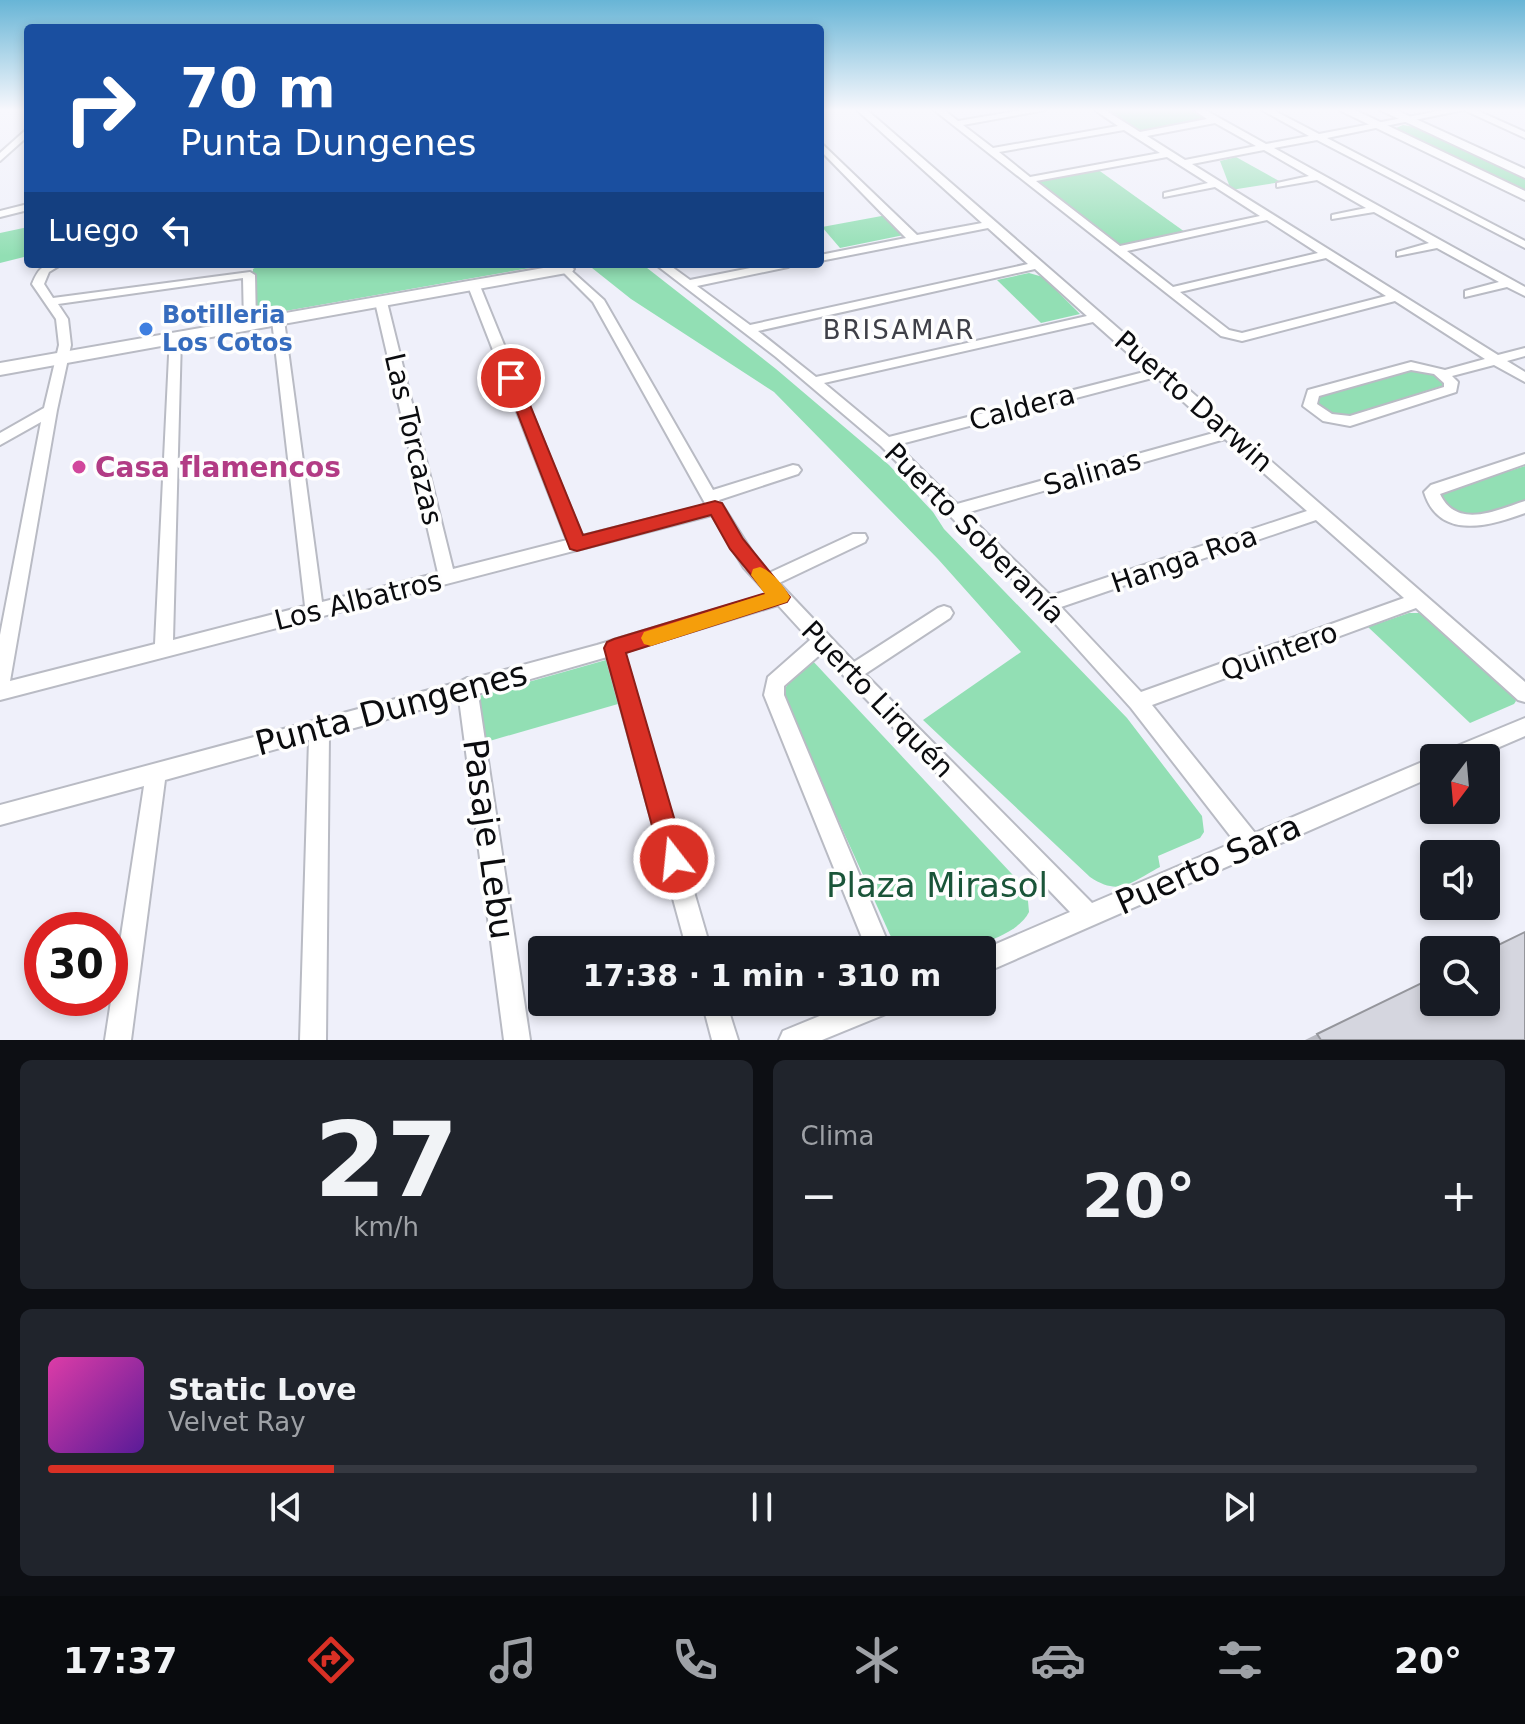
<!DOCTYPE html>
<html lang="es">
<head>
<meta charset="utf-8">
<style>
  :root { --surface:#171b24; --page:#20242c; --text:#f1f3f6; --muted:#9ea1a6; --line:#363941; --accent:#d93025 }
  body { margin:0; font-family:"DejaVu Sans",sans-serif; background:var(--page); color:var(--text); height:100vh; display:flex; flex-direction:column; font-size:30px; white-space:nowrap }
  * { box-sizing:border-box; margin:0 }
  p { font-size:26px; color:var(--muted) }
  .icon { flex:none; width:44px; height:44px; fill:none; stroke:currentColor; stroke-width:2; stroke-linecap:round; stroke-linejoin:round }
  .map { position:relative; height:1040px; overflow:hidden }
  .sheet { display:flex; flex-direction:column; gap:20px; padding:20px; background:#0d0f14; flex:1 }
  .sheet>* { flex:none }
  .banner { position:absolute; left:24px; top:24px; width:800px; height:244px; border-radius:8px; box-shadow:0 4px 12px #0003; background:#1a4fa0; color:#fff; overflow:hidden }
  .needle { width:52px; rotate:196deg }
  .controls { position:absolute; left:1420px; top:744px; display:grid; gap:16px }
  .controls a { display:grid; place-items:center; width:80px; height:80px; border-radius:8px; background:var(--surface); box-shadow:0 4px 12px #0003; font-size:40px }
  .speed { position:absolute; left:24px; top:912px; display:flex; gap:16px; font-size:40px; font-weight:700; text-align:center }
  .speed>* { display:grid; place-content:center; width:104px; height:104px; border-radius:50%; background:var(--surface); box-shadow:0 4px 12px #0003; line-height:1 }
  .speed .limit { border:12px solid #d22; background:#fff; color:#111 }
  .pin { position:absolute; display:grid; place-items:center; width:68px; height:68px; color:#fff; margin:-34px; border:4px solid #fff; border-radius:50%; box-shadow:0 2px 8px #0007 }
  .me { position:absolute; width:88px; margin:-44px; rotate:344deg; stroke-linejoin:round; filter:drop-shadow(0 0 6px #0008) }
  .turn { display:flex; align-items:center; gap:28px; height:168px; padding:0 24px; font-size:36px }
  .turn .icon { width:104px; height:104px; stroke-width:2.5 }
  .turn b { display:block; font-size:56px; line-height:68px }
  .then { display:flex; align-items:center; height:76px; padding:0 24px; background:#0003; gap:16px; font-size:30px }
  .big { font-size:60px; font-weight:800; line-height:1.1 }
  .sheet .tile { flex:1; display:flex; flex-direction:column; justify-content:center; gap:12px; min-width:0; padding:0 28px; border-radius:12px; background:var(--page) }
  .sheet .dial { align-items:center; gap:0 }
  .dial b { font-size:104px; line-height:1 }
  .song { display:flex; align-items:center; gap:24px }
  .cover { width:96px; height:96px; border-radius:12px; background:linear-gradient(135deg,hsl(320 70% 55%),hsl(270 70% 35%)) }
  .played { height:8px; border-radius:4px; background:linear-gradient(90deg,var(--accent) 20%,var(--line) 20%) }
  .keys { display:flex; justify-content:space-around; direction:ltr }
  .heat { display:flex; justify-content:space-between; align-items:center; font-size:44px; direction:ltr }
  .sheet .tiles { flex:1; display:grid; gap:20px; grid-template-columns:1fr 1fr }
  .tile:last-child { grid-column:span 2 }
  .trip { position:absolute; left:528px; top:936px; width:468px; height:80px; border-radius:8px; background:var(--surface); box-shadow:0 4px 12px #0003; font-weight:800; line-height:80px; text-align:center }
  .tab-bar { display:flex; height:128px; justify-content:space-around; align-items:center; background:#090b0e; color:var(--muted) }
  .tab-bar .icon { width:56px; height:56px }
  .tab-bar .active { color:var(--accent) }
  .tab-bar b { font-size:36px; color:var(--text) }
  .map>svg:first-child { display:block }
</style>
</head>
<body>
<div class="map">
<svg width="1525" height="1040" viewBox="0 0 1525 1040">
  <rect width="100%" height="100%" fill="#eff0fa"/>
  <g fill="#92dfb4">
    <polygon points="1104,110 1192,110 1206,119 1144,132"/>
    <polygon points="1403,125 1415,127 1525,177 1525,192 1394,129"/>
    <polygon points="1236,157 1281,182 1231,190 1220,161"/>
    <polygon points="1097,169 1185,232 1133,244 1116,244 1037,182"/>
    <polygon points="887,215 904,235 840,248 822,227"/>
    <polygon points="28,227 28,256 0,263 0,233"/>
    <polygon points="261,264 535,264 530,268 251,317 253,269"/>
    <path d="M587,264H642L776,369L889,465L933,512L944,529L1127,718L1202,816L1204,832L1200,838L1158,856L1160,867C1131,882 1120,897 1090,877L923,720L1021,652L938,559L774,392L631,299Z"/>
    <polygon points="1029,273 1043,277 1080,314 1041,323 997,280"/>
    <polygon points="1416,370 1435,375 1445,385 1344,417 1333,416 1318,404 1318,397"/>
    <path d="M1525,466V501C1499,510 1454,534 1440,495L1443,492Z"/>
    <polygon points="1409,613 1419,613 1430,620 1513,695 1516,701 1514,704 1470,723 1368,627"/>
    <path d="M810,658L1027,890L1029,912C1013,945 928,959 896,948L783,698L789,677Z"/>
    <polygon points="606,660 618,704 486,742 479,696"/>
  </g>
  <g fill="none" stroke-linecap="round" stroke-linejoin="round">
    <g stroke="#b9bbc4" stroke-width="4">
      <g id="minor">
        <path d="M857,110H867L1525,682V702L1518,700L1416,608L1152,705L1255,833L1434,757L1438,758H1434V776L982,974V950L1070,912L822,653L784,686V695L891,950H867L764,695L768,677L810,640L778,605L624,652L711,950H687L607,657L478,694L530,1040H504L459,699L329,735L326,1040H300L309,740L165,780L131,1040H105L144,786L0,825V805L459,682L467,678L471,679L597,645L768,594L744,568L712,515L0,700V635L41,422L0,445V433L44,408L59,345L56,319L32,284C39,267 43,264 62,264L49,272L44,284L53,298L250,272L255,275L256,325L250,329L244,325L243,278L58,304L68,319L71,345L57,410L10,681L155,644L170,335H180L181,338L173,640L305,606L272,320L274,317H282L284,320L322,602L438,573L375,302L377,299L381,298L387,302L453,569L567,540L468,286L470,283H478L480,286L582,536L706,505L593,302L560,269L566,266L604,300L713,490L793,465L798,466L801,470L798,474L719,500L756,558L769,573L853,534H865L867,538L865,542L779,583L854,662L938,608L944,606L950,608L953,613L950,618L865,674L1092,903L1235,842L1131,708L1042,609L881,446L776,357L655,264H668L690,280L770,264H794L788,267L697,286L750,325L1028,264L988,228L820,261V255L906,238L820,150V142L917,235L982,223ZM1035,269L1087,316L816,377L758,331ZM1093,322L1148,371L889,437L824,383ZM1156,377L1217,432L957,504L897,445ZM1225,439L1307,511L1051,596L966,513ZM1316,520L1404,598L1141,692L1061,607Z"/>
        <path d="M934,110H944L958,121L1023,110H1045L963,125L993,148L1118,126L1095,110H1105L1140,132L1207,119L1194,110H1205L1266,144L1309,136L1262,110H1273L1319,134L1444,110H1463L1327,138L1525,241V248L1317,140L1274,148L1525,287V296L1507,287L1465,297V291L1499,282L1437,248L1397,256V252L1429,243L1374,212L1332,219V215L1366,208L1317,180L1277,187V183L1309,176L1264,150L1192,164L1498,355L1525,348V356L1507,361L1525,372V382L1494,365L1452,376L1458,382L1456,392L1350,426L1323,421L1303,406L1308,390L1411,362L1445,370L1485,359L1395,301L1242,341L1221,336ZM1215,123L1256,146L1185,160L1147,136ZM1124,130L1160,153L1030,177L999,152ZM1167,157L1208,183L1164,193V197L1215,187L1260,216L1120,246L1036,181ZM1267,220L1318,253L1173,287L1127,251ZM1326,258L1386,296L1242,333L1229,330L1180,292ZM1411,370L1434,374L1444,383V387L1350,416L1332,414L1317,404L1319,396Z"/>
        <polygon points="1464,110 1476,110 1525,132 1525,138"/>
        <polygon points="28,128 28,136 0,161 0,153"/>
        <polygon points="28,204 28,210 0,217 0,211"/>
        <path d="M1525,454V464L1440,494C1457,530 1497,510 1525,501V513C1490,526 1439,541 1424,492L1431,485Z"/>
        <polygon points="1525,718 1525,736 1474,758 1442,758 1445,751"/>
        <polygon points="702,1002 726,1002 738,1040 712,1040"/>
        <polygon points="854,1002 896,1002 893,1011 822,1040 779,1040 783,1031"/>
      </g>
    </g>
    <g stroke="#b9bbc4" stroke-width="4">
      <g id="tertiary">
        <polygon points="1339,110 1355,110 1525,191 1525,200"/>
        <polygon points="1380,110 1396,110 1525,169 1525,178"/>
        <polygon points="566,264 574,269 572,272 0,375 0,363"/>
      </g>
    </g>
    <use href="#minor" fill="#fff" fill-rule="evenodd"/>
    <use href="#tertiary" fill="#fff" fill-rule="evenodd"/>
  </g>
  <polygon fill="#b7b8c0" points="1434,977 1525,1040 1305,1040"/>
  <polygon fill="#d5d6df" stroke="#95969c" stroke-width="2" points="1525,932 1525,1040 1321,1040 1317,1034 1434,977 1434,1002 1486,1002 1486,951"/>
  <linearGradient id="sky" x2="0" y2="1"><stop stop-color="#68b5d6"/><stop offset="0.43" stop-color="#f8f8fd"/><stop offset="1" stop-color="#f8f8fd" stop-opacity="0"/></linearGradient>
  <rect width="1525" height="256" fill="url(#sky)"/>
  <polygon fill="#d93025" stroke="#8d1f18" stroke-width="2" points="511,373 519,378 583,535 715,501 722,503 743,539 790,597 787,602 626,653 686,859 683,868 674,872 665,868 661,859 604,648 607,642 614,639 766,593 730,549 711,515 577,551 570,549 504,378"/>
  <path fill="#f59e0b" d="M760,567C772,571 784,586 790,597L787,602L651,646L644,644L641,638L644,632L765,594L751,575L753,569Z"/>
  <circle fill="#3f7fe0" stroke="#fefefe" stroke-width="3" cx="146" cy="329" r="8"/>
  <circle fill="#d1479c" stroke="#fefefe" stroke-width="3" cx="79" cy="467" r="8"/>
  <g text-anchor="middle" stroke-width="7" stroke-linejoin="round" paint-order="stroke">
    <g font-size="24" font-weight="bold" fill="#366cbe" stroke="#fefefe" text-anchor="start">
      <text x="162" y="323">Botilleria<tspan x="162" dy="28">Los Cotos</tspan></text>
    </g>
    <g font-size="26" letter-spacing="2" fill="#3f4048" stroke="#fefefe">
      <text x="899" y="339">BRISAMAR</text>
    </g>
    <g font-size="28" fill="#0b0c0f" stroke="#fefefe">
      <text transform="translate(1194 401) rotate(41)" y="10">Puerto Darwin</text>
      <text transform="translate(1022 407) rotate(-15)" y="10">Caldera</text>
      <text transform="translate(414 439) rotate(77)" y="10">Las Torcazas</text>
      <text transform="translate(1092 472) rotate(-16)" y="10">Salinas</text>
      <text transform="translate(975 533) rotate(45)" y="10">Puerto Soberanía</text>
      <text transform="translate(1184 559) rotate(-19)" y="10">Hanga Roa</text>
      <text transform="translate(358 600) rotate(-14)" y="10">Los Albatros</text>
      <text transform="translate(1279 651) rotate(-20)" y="10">Quintero</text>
      <text transform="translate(878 699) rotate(46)" y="10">Puerto Lirquén</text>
    </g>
    <g font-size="28" font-weight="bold" fill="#b23c85" stroke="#fefefe" text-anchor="start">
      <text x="95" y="477">Casa flamencos</text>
    </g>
    <g font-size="34" fill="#0b0c0f" stroke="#fefefe">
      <text transform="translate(391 708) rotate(-15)" y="12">Punta Dungenes</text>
      <text transform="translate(489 839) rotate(82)" y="12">Pasaje Lebu</text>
      <text transform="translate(1208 864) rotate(-24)" y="12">Puerto Sara</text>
    </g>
    <g font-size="34" fill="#1a5539" stroke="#fefefe">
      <text x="937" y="897">Plaza Mirasol</text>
    </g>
  </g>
</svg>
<div class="controls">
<a><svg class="needle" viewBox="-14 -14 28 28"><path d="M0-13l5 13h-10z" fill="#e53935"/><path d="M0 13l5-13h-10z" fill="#9ea1a6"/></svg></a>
<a><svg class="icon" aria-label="sound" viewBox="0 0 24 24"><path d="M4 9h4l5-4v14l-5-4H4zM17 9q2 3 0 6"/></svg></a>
<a><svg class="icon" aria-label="search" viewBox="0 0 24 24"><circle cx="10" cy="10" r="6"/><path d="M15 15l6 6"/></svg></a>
</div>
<div class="speed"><div class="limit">30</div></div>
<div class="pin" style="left:511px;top:378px;background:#d93025"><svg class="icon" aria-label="arrive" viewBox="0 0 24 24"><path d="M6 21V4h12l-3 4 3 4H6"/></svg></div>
<svg class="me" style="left:674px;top:859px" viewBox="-20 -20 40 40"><circle r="17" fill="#d93025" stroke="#fff" stroke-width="3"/><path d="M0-11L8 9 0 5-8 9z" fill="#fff"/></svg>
<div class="trip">17:38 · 1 min · 310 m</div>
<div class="banner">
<div class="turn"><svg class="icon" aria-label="right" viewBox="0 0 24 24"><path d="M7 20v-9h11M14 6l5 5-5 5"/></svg><div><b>70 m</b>Punta Dungenes</div></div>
<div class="then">Luego<svg class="icon" aria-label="left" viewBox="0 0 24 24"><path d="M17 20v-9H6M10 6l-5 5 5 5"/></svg></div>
</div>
</div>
<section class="sheet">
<div class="tiles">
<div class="tile dial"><b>27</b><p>km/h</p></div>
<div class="tile"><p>Clima</p>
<div class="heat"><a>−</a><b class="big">20°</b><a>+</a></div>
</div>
<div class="tile">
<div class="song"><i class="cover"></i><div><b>Static Love</b><p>Velvet Ray</p></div></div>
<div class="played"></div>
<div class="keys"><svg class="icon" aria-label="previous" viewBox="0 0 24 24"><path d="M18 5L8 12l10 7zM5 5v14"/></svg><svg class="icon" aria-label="pause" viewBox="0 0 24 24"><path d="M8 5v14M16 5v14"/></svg><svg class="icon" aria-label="next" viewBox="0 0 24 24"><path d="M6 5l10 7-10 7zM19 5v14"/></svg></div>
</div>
</div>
</section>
<nav class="tab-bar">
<b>17:37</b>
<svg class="icon active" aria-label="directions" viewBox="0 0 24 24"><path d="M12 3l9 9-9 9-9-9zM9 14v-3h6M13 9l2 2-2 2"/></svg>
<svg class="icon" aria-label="music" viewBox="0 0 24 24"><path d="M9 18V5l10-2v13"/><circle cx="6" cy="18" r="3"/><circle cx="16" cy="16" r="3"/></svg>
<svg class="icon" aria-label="phone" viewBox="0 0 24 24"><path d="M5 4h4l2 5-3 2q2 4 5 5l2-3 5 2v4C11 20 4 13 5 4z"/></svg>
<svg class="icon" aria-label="climate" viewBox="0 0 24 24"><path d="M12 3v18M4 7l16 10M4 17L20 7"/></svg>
<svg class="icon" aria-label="car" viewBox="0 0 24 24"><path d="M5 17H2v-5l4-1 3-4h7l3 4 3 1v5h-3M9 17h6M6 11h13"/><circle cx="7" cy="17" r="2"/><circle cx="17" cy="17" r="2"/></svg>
<svg class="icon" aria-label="filters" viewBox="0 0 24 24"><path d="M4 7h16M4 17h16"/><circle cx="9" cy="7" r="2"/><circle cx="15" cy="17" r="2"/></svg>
<b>20°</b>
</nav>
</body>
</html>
